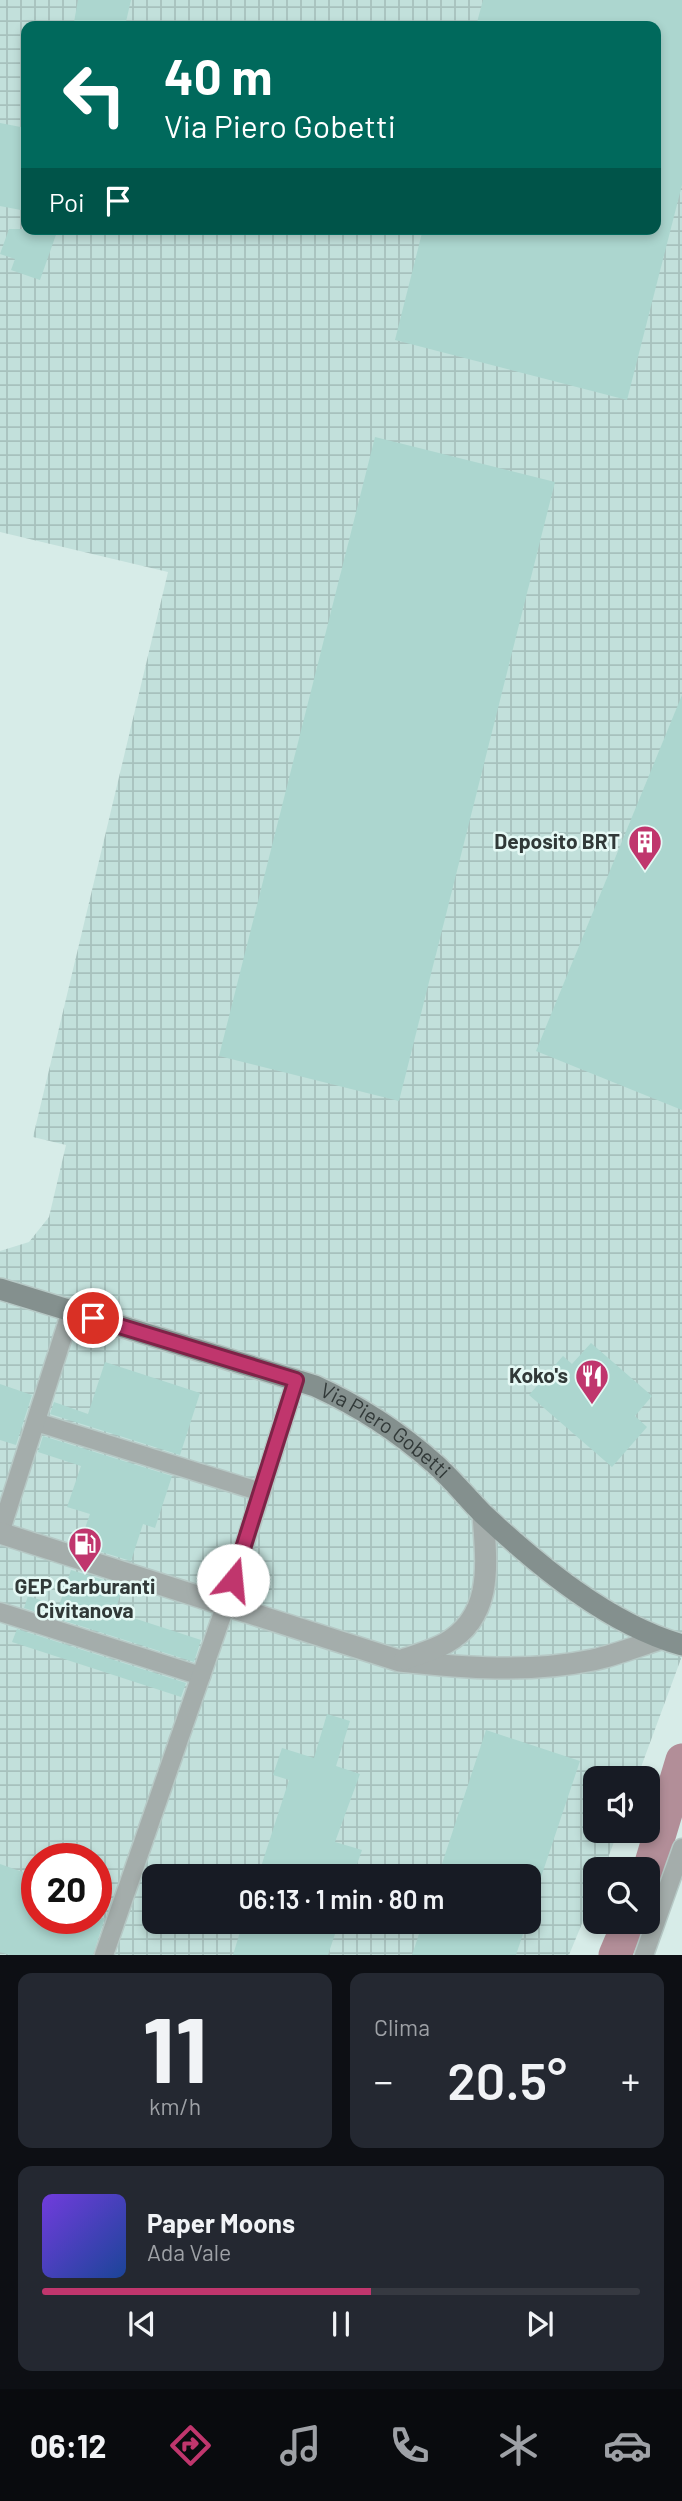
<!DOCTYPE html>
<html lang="it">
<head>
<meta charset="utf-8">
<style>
  :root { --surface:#171b24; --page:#242831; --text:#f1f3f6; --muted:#9ea1a6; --line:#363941; --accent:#c0366d }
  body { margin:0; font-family:Barlow,sans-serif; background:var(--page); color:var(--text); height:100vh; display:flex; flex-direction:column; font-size:26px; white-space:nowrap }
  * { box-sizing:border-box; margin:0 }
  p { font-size:23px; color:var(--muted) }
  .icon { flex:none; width:38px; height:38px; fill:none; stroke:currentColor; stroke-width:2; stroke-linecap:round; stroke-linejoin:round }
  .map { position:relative; height:1955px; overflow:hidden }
  .drawer { display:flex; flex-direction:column; gap:18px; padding:18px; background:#0d0f14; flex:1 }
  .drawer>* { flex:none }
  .banner { position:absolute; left:21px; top:21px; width:640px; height:214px; border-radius:14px; box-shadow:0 4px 10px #0003; background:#00695c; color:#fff; overflow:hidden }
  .controls { position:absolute; left:583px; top:1766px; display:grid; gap:14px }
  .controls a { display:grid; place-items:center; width:77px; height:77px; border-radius:14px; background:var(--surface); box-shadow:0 4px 10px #0003; font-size:35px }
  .speed { position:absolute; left:21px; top:1843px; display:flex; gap:14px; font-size:35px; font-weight:700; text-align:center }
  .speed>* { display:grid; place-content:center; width:91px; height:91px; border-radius:50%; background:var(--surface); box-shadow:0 4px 10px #0003; line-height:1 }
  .speed .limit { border:10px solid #d22; background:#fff; color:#111 }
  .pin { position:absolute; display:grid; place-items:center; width:60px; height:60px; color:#fff; margin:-30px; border:4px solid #fff; border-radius:50%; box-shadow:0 2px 7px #0007 }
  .me { position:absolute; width:77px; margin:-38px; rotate:17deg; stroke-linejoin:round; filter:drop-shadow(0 0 5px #0008) }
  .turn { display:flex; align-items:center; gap:24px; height:147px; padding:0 28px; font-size:32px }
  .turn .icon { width:91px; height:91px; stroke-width:2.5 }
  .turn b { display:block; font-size:49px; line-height:60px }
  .then { display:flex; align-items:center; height:66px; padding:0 28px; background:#0003; gap:14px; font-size:26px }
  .big { font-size:52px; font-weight:600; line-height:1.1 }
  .drawer .tile { flex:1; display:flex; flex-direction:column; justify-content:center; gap:10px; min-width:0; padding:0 24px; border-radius:14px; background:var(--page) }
  .drawer .dial { align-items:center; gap:0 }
  .dial b { font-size:91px; line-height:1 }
  .song { display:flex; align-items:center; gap:21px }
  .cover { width:84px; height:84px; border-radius:10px; background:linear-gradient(135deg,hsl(260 70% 55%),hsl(220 70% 35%)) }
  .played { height:7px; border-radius:4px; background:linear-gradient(90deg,var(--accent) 55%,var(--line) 55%) }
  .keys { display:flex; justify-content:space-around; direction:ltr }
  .heat { display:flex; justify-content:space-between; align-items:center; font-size:38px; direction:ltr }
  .drawer .tiles { flex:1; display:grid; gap:18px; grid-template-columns:1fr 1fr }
  .tile:last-child { grid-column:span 2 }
  .trip { position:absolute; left:142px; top:1864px; width:399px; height:70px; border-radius:14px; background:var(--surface); box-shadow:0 4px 10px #0003; font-weight:600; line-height:70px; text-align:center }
  .tabs { display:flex; height:112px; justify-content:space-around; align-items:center; background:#090b0e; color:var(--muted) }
  .tabs .icon { width:49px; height:49px }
  .tabs .active { color:var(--accent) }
  .tabs b { font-size:32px; color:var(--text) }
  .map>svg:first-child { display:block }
</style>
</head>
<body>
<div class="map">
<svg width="682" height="1955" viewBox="0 0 682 1955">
  <defs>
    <pattern id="industrial-grid" width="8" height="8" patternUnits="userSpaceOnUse" patternTransform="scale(1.75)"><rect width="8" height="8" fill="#c2e0db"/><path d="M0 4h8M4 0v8" fill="none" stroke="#a7c1bd"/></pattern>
  </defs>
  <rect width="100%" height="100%" fill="#d7ece8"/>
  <path fill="url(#industrial-grid)" fill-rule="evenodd" d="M0,0H682V1656L637,1778H595V1830L618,1831L604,1869H595V1892L569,1955H0V1251L29,1242L49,1217L66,1145L33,1137L168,572L0,532ZM26,26H656V229H26ZM37,1858H96V1918H37ZM154,1876H528V1922H154Z"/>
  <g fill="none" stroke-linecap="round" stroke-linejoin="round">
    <g stroke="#b28e98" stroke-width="33">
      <polyline points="648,1873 682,1760"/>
      <polyline points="615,1955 629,1922"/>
    </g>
  </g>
  <g fill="#acd6cf">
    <polygon points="78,0 131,0 125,26 95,26 74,22"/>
    <polygon points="483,0 682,0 682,185 627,400 395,340 423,229 656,229 656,26 476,26"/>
    <polygon points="0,123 26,128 26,211 0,206"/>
    <polygon points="9,229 58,229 40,280 11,270 15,259 0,254"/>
    <polygon points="375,437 555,482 399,1101 219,1056"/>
    <polygon points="682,695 682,1110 536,1051"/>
    <polygon points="591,1343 652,1396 635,1416 647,1427 612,1467 529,1395 563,1356 572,1364"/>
    <polygon points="105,1362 200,1393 180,1455 50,1414 54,1402 88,1414"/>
    <polygon points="0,1384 32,1395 16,1445 0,1440"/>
    <polygon points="43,1436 172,1476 155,1528 143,1524 131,1561 79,1545 90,1514 67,1507 81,1466 38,1452"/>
    <polygon points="71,1570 123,1586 115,1612 201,1640 194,1662 24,1608 28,1596 59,1606"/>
    <polygon points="17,1629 186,1683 181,1697 12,1642"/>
    <polygon points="327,1714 350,1721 336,1766 360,1774 335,1842 362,1850 353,1876 258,1876 289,1780 273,1775 282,1748 314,1758"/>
    <polygon points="486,1730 580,1761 528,1916 528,1876 438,1876"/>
    <polygon points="0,1864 37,1877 37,1918 105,1918 93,1955 10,1955 0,1952"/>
    <polygon points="243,1922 339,1922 328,1955 233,1955"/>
    <polygon points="423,1922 527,1922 516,1955 412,1955"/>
  </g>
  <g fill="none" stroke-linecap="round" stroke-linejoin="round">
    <g stroke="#b6c8c5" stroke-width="21">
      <g id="lane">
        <polyline points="36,1422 261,1492"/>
        <polyline points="0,1533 71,1311"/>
        <polyline points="0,1612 201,1676"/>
        <polyline points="104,1955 226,1604 296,1380"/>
        <polyline points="644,1955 682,1848"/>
      </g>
    </g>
    <g stroke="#b6c8c5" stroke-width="24">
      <g id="street">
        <path d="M0,1533L400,1661C464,1668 530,1673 593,1660C616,1655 638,1646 660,1639"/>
        <path d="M405,1659C419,1654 434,1650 446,1643C495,1615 486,1560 483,1514"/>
      </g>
    </g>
    <g stroke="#b6c8c5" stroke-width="24">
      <g id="secondary">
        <path id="s1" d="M0,1289L315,1386C359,1406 399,1432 435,1464C452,1479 467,1498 483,1514C539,1566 608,1624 682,1645"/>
      </g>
    </g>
    <use href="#lane" stroke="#a4adab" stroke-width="18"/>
    <use href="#street" stroke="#a4adab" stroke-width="21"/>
    <use href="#secondary" stroke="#84908e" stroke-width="21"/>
  </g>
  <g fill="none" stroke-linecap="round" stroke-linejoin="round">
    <g stroke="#7d2347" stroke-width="18">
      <polyline id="route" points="93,1318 296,1380 233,1580"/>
    </g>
    <use href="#route" stroke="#c0366d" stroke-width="12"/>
  </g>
  <defs>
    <g id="building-pin" transform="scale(1.75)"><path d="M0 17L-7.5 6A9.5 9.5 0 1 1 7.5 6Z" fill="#c0366d" stroke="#e5f9f5"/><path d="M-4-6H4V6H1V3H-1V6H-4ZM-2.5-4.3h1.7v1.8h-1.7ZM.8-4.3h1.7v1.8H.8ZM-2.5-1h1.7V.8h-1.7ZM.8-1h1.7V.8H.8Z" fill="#fff"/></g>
    <g id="restaurant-pin" transform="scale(1.75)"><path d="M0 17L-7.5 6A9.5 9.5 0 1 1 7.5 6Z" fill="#c0366d" stroke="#e5f9f5"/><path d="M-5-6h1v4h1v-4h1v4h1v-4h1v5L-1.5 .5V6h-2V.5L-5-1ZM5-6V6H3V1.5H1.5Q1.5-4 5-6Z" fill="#fff"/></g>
    <g id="fuel-pin" transform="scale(1.75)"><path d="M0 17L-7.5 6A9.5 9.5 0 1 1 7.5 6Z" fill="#c0366d" stroke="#e5f9f5"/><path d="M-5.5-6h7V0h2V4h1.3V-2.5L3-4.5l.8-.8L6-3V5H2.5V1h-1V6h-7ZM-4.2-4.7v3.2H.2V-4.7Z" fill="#fff"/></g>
  </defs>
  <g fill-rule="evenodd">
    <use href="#building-pin" x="645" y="842"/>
    <use href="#restaurant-pin" x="592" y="1376"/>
    <use href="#fuel-pin" x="85" y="1544"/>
  </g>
  <g text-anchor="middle" stroke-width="5" stroke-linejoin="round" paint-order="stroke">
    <g font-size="21" font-weight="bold" fill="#313938" stroke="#e5f9f5" text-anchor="end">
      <text x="620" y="849">Deposito BRT</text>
      <text x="568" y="1383">Koko's</text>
      <text x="85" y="1594" text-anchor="middle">GEP Carburanti<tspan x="85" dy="24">Civitanova</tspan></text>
    </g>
    <g font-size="21" fill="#313938" stroke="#e5f9f5">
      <text dy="7" stroke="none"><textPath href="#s1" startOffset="413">Via Piero Gobetti</textPath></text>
    </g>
  </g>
</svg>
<div class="controls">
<a><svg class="icon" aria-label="sound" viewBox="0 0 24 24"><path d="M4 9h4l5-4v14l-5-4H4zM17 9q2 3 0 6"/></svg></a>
<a><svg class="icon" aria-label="search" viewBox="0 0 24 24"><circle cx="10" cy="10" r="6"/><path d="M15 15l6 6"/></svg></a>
</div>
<div class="speed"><div class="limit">20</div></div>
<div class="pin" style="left:93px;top:1318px;background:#d93025"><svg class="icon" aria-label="arrive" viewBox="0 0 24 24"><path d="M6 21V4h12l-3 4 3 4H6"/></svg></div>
<svg class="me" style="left:233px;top:1580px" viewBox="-20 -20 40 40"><circle r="19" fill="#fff"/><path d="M0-13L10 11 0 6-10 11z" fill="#c0366d"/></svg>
<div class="trip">06:13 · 1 min · 80 m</div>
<div class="banner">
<div class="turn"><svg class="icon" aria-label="left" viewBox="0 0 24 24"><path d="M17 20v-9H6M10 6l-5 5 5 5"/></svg><div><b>40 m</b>Via Piero Gobetti</div></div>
<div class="then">Poi<svg class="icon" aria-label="arrive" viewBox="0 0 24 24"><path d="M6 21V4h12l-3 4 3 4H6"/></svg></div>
</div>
</div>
<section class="drawer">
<div class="tiles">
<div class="tile dial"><b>11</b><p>km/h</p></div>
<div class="tile"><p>Clima</p>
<div class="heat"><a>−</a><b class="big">20.5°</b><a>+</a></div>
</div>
<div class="tile">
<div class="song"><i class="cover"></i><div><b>Paper Moons</b><p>Ada Vale</p></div></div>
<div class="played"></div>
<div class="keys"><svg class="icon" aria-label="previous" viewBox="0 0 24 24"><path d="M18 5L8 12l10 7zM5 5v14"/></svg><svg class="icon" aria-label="pause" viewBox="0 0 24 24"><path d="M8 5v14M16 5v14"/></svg><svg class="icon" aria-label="next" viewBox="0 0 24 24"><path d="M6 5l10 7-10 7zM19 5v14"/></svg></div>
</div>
</div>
</section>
<nav class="tabs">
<b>06:12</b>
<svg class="icon active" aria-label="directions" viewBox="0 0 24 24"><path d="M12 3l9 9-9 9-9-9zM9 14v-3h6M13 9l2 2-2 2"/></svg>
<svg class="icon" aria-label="music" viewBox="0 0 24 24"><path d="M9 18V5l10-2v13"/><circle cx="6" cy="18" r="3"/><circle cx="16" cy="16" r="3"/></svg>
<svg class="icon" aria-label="phone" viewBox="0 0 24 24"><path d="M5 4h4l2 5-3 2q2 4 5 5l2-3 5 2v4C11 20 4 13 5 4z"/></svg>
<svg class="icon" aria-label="climate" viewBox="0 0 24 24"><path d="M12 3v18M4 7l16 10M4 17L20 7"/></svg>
<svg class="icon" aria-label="car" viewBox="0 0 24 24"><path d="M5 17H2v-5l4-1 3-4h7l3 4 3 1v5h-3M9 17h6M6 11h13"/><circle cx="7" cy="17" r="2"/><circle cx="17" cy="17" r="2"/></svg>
</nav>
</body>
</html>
